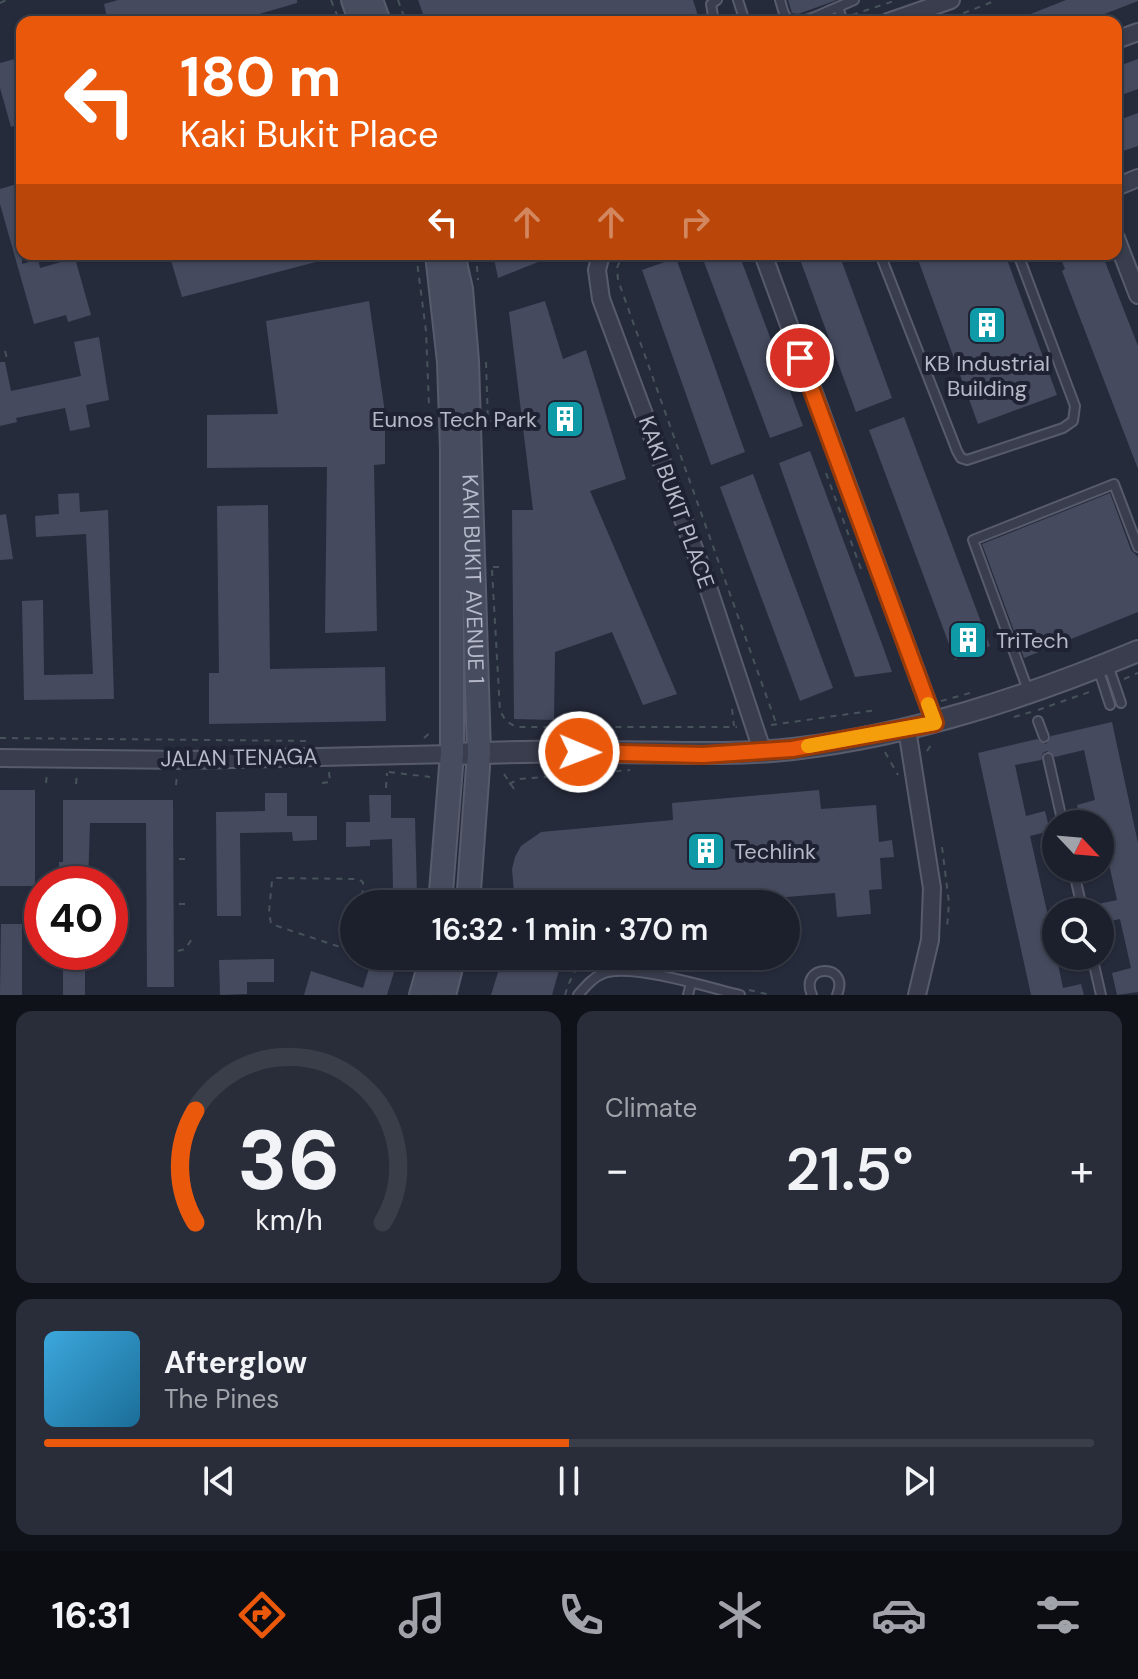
<!DOCTYPE html>
<html lang="en">
<head>
<meta charset="utf-8">
<style>
  :root { --surface:#1c202d; --page:#292d39; --text:#f1f3f6; --muted:#a0a3aa; --line:#3a3e49; --accent:#ea580c }
  body { margin:0; font-family:"DM Sans",sans-serif; background:var(--page); color:var(--text); height:100vh; display:flex; flex-direction:column; font-size:30px; white-space:nowrap }
  * { box-sizing:border-box; margin:0 }
  p { font-size:26px; color:var(--muted) }
  .icon { flex:none; width:44px; height:44px; fill:none; stroke:currentColor; stroke-width:2; stroke-linecap:round; stroke-linejoin:round }
  .map { position:relative; height:995px; overflow:hidden }
  .sheet { display:flex; flex-direction:column; gap:16px; padding:16px; background:#0f1219; flex:1 }
  .sheet>* { flex:none }
  .banner { position:absolute; left:16px; top:16px; width:1106px; height:244px; border-radius:16px; box-shadow:0 2px 6px #0004,0 0 0 2px var(--line); background:#ea580c; color:#fff; overflow:hidden }
  .needle { width:52px; rotate:116deg }
  .buttons { position:absolute; left:1042px; top:810px; display:grid; gap:16px }
  .buttons a { display:grid; place-items:center; width:72px; height:72px; border-radius:50%; background:var(--surface); box-shadow:0 2px 6px #0004,0 0 0 2px var(--line); font-size:40px }
  .speed { position:absolute; left:24px; top:866px; display:flex; gap:16px; font-size:40px; font-weight:700; text-align:center }
  .speed>* { display:grid; place-content:center; width:104px; height:104px; border-radius:50%; background:var(--surface); box-shadow:0 2px 6px #0004,0 0 0 2px var(--line); line-height:1 }
  .speed .limit { border:12px solid #d22; background:#fff; color:#111 }
  .pin { position:absolute; display:grid; place-items:center; width:68px; height:68px; color:#fff; margin:-34px; border:4px solid #fff; border-radius:50%; box-shadow:0 2px 8px #0007 }
  .me { position:absolute; width:88px; margin:-44px; rotate:91deg; stroke-linejoin:round; filter:drop-shadow(0 0 6px #0008) }
  .turn { display:flex; align-items:center; gap:28px; height:168px; padding:0 32px; font-size:36px }
  .turn .icon { width:104px; height:104px; stroke-width:2.5 }
  .turn b { display:block; font-size:56px; line-height:68px }
  .lanes { display:flex; align-items:center; height:76px; padding:0 32px; background:#0003; justify-content:center; gap:40px; direction:ltr }
  .lanes .off { opacity:.35 }
  .big { font-size:60px; font-weight:600; line-height:1.1 }
  .sheet .tile { flex:1; display:flex; flex-direction:column; justify-content:center; gap:12px; min-width:0; padding:0 28px; border-radius:16px; background:var(--page) }
  .sheet .dial { align-items:center; gap:0 }
  .dial svg { height:208px; overflow:visible; fill:none; stroke:var(--line); stroke-width:7; stroke-linecap:round; text-anchor:middle }
  .dial text { fill:var(--text); stroke:none }
  .song { display:flex; align-items:center; gap:24px }
  .cover { width:96px; height:96px; border-radius:12px; background:linear-gradient(135deg,hsl(200 70% 55%),hsl(200 70% 35%)) }
  .played { height:8px; border-radius:4px; background:linear-gradient(90deg,var(--accent) 50%,var(--line) 50%) }
  .keys { display:flex; justify-content:space-around; direction:ltr }
  .heat { display:flex; justify-content:space-between; align-items:center; font-size:44px; direction:ltr }
  .sheet .tiles { flex:1; display:grid; gap:16px; grid-template-columns:1fr 1fr }
  .tile:last-child { grid-column:span 2 }
  .trip { position:absolute; left:340px; top:890px; width:460px; height:80px; border-radius:40px; background:var(--surface); box-shadow:0 2px 6px #0004,0 0 0 2px var(--line); font-weight:600; line-height:80px; text-align:center }
  .dock { display:flex; height:128px; justify-content:space-around; align-items:center; background:#0b0d12; color:var(--muted) }
  .dock .icon { width:56px; height:56px }
  .dock .current { color:var(--accent) }
  .dock b { font-size:36px; color:var(--text) }
  .map>svg:first-child { display:block }
</style>
</head>
<body>
<div class="map">
<svg width="1138" height="995" viewBox="0 0 1138 995">
  <rect width="100%" height="100%" fill="#262b3c"/>
  <g fill="#454a5e">
    <polygon points="118,0 297,0 297,3 231,22 108,22 104,4"/>
    <polygon points="418,0 693,0 700,22 426,22"/>
    <polygon points="788,0 837,0 798,14 792,13"/>
    <polygon points="1066,0 1138,0 1138,1 1084,22 1010,22"/>
    <polygon points="15,59 22,77 22,123 11,127 0,88 0,63"/>
    <polygon points="1138,59 1138,89 1116,97 1116,67"/>
    <polygon points="1138,113 1138,146 1123,151 1116,131 1116,121"/>
    <polygon points="17,184 22,201 22,264 38,259 40,268 75,258 91,315 68,322 66,315 34,324 0,204 0,189"/>
    <polygon points="169,254 331,254 331,258 182,297"/>
    <polygon points="493,254 556,254 556,255 498,278"/>
    <polygon points="701,254 739,254 803,426 770,438"/>
    <polygon points="798,254 839,254 892,398 856,412"/>
    <polygon points="916,254 1005,254 1057,395 978,424"/>
    <polygon points="1059,254 1102,254 1138,346 1138,469 1062,271 1065,269"/>
    <polygon points="676,258 745,452 711,465 642,270"/>
    <polygon points="369,301 385,413 385,464 374,465 377,631 325,633 327,467 207,468 207,415 278,414 266,321"/>
    <polygon points="545,301 563,359 586,350 626,479 590,491 677,694 643,705 612,632 555,652 554,720 514,719 512,510 533,510 509,312"/>
    <polygon points="99,337 109,400 86,405 90,427 70,431 65,408 16,418 17,422 0,426 0,362 5,362 11,391 81,376 74,342"/>
    <polygon points="904,417 990,646 955,660 869,430"/>
    <polygon points="810,451 882,644 892,672 855,677 779,463"/>
    <polygon points="753,474 833,688 800,701 720,487"/>
    <polygon points="79,493 80,512 108,510 114,699 24,700 22,601 43,600 44,675 93,674 86,534 36,537 35,516 59,514 58,494"/>
    <polygon points="1110,493 1131,550 1138,557 1138,612 1024,658 982,544"/>
    <polygon points="268,505 270,669 385,667 386,721 209,724 209,673 219,673 217,506"/>
    <polygon points="6,514 13,559 0,560 0,515"/>
    <polygon points="1112,722 1138,843 1138,992 1117,995 1112,973 1131,968 1120,919 1102,923 1098,904 1117,900 1099,819 1081,823 1077,805 1095,800 1084,750 1055,757 1047,751 1043,753 1041,760 1015,765 1026,816 1045,811 1050,831 1030,836 1048,916 1056,914 1056,934 1052,935 1063,988 1081,984 1084,995 1031,995 978,753 1037,739 1046,744 1051,736"/>
    <rect x="0" y="790" width="35" height="96"/>
    <polygon points="819,790 821,809 876,805 879,842 892,840 894,857 880,858 882,889 869,890 871,914 837,917 835,893 774,898 774,904 733,904 732,901 694,904 515,904 512,869 515,857 521,846 541,832 673,820 672,803"/>
    <polygon points="265,793 287,793 287,816 317,816 317,840 293,841 292,832 240,833 241,916 217,916 216,812 265,811"/>
    <polygon points="369,795 391,795 391,818 415,818 417,894 414,904 389,904 393,890 392,839 370,840 370,846 346,847 346,822 370,822"/>
    <polygon points="63,800 173,800 174,987 147,987 146,823 90,823 88,884 63,884 63,877 59,877 59,862 63,862"/>
    <polygon points="1,924 22,924 22,995 0,995"/>
    <polygon points="63,952 88,952 89,963 85,964 85,995 63,995"/>
    <polygon points="373,956 399,956 387,995 304,995 311,971 363,988"/>
    <polygon points="503,956 563,956 552,995 491,995"/>
    <polygon points="274,959 274,982 247,982 247,994 220,995 219,960"/>
  </g>
  <g fill="none" stroke-linecap="round" stroke-linejoin="round">
    <g stroke="#585b6b" stroke-width="12">
      <g id="service">
        <polyline points="738,0 745,22"/>
        <path d="M780,0C782,6 783,14 787,18C799,28 826,11 838,7L843,22"/>
        <polyline points="838,7 854,0"/>
        <polyline points="714,22 711,4 717,0"/>
        <polyline points="880,254 957,451 961,458 967,460 1063,428 1073,421 1075,406 1018,254"/>
        <polyline points="1108,665 1121,703"/>
        <polyline points="1098,668 1110,705"/>
        <polyline points="1029,693 973,540 1114,484 1138,547"/>
        <polyline points="1038,721 1044,737"/>
        <polyline points="1048,758 1063,824"/>
        <polyline points="1073,868 1083,912"/>
        <polyline points="1092,956 1101,995"/>
        <path d="M578,995C585,987 592,978 602,974C628,962 710,988 740,995"/>
        <polyline points="688,995 691,983"/>
        <path d="M812,995C798,964 851,962 837,995"/>
      </g>
    </g>
    <g stroke="#585b6b" stroke-width="20">
      <g id="minor">
        <polyline points="888,22 951,0"/>
        <polyline points="1116,40 1138,32"/>
        <polyline points="1116,187 1138,178"/>
        <polyline points="1116,238 1138,295"/>
        <polyline points="601,254 597,270 601,299 705,578 762,750"/>
        <polyline points="763,254 935,723"/>
        <polyline points="907,729 932,888 930,940 917,995"/>
        <polyline points="0,758 188,760 452,754"/>
      </g>
    </g>
    <g stroke="#585b6b" stroke-width="24">
      <path id="tertiary" d="M452,754C502,752 553,751 604,752C667,752 730,756 793,749C913,735 1027,697 1138,651"/>
    </g>
    <g stroke="#585b6b" stroke-width="26">
      <g id="secondary">
        <polyline points="353,0 361,22"/>
        <polyline points="371,0 379,22"/>
        <polyline points="437,254 449,362 452,449 452,754 440,904"/>
        <path id="s1" d="M453,254L461,289L467,361L479,753L468,904"/>
        <polyline points="421,995 432,956"/>
        <polyline points="444,995 454,956"/>
      </g>
    </g>
    <g stroke="#46535a" stroke-width="2" stroke-dasharray="6 6" stroke-linecap="butt">
      <polyline points="331,0 340,22"/>
      <polyline points="398,0 406,22"/>
      <polyline points="0,3 6,0"/>
      <polyline points="852,15 897,0"/>
      <polyline points="941,22 997,0"/>
      <polyline points="416,254 426,331 429,405"/>
      <polyline points="476,254 478,280"/>
      <polyline points="626,254 622,255 617,268 618,280 776,723"/>
      <polyline points="5,351 8,362"/>
      <polyline points="486,362 488,423"/>
      <polyline points="489,421 504,421"/>
      <polyline points="826,473 861,569"/>
      <polyline points="493,567 505,567"/>
      <polyline points="492,570 500,711 506,721 516,727 737,727"/>
      <polyline points="1124,679 1138,673"/>
      <polyline points="941,701 970,693"/>
      <polyline points="732,709 734,726"/>
      <polyline points="1038,710 1092,691"/>
      <polyline points="1014,717 1031,712"/>
      <polyline points="771,725 877,710"/>
      <polyline points="0,738 311,741"/>
      <polyline points="424,738 431,732"/>
      <polyline points="927,751 933,742"/>
      <polyline points="885,752 898,775"/>
      <polyline points="389,772 430,777"/>
      <polyline points="504,774 514,789"/>
      <polyline points="46,783 47,774"/>
      <polyline points="322,783 330,782 329,772"/>
      <polyline points="76,784 77,773"/>
      <polyline points="509,784 519,779 630,770"/>
      <polyline points="176,785 177,775"/>
      <polyline points="386,788 387,773"/>
      <polyline points="942,847 949,903 947,928"/>
      <polyline points="179,859 187,859"/>
      <polyline points="179,904 187,904"/>
      <polyline points="354,935 346,949 271,924 269,912 272,881 275,878 358,879 363,882 362,904"/>
      <polyline points="178,951 185,949 192,939"/>
      <polyline points="618,956 630,959"/>
      <polyline points="749,990 771,995"/>
      <path d="M565,995C570,979 576,964 591,956"/>
    </g>
    <use href="#service" stroke="#3a3d4d" stroke-width="8"/>
    <use href="#minor" stroke="#3a3d4d" stroke-width="16"/>
    <use href="#tertiary" stroke="#3a3d4d" stroke-width="20"/>
    <use href="#secondary" stroke="#484c5f" stroke-width="22"/>
  </g>
  <g fill="none" stroke-linecap="round" stroke-linejoin="round">
    <g stroke="#983908" stroke-width="20">
      <polyline id="route" points="579,752 703,755 792,749 935,723 800,358"/>
    </g>
    <use href="#route" stroke="#ea580c" stroke-width="14"/>
    <polyline stroke="#f59e0b" stroke-width="14" points="808,746 935,723 928,704"/>
  </g>
  <defs>
    <g id="building-square" transform="scale(2)"><rect x="-9" y="-9" width="18" height="18" rx="4" fill="#0f9aa8" stroke="#1f2232"/><path d="M-4-6H4V6H1V3H-1V6H-4ZM-2.5-4.3h1.7v1.8h-1.7ZM.8-4.3h1.7v1.8H.8ZM-2.5-1h1.7V.8h-1.7ZM.8-1h1.7V.8H.8Z" fill="#fff"/></g>
  </defs>
  <g fill-rule="evenodd">
    <use href="#building-square" x="987" y="325"/>
    <use href="#building-square" x="565" y="419"/>
    <use href="#building-square" x="968" y="640"/>
    <use href="#building-square" x="706" y="851"/>
  </g>
  <g text-anchor="middle" stroke-width="8" stroke-linejoin="round" paint-order="stroke">
    <g font-size="22" fill="#b6b9c8" stroke="#1f2232" text-anchor="start">
      <text x="987" y="371" text-anchor="middle">KB Industrial<tspan x="987" dy="25">Building</tspan></text>
      <text x="537" y="427" text-anchor="end">Eunos Tech Park</text>
      <text x="996" y="648">TriTech</text>
      <text x="734" y="859">Techlink</text>
    </g>
    <g font-size="22" fill="#b6b9c8" stroke="#1f2232">
      <text transform="translate(677 502) rotate(70)" y="8">KAKI BUKIT PLACE</text>
      <text dy="8" stroke="none"><textPath href="#s1" startOffset="326">KAKI BUKIT AVENUE 1</textPath></text>
      <text transform="translate(239 757) rotate(-1)" y="8">JALAN TENAGA</text>
    </g>
  </g>
</svg>
<div class="buttons">
<a><svg class="needle" viewBox="-14 -14 28 28"><path d="M0-13l5 13h-10z" fill="#e53935"/><path d="M0 13l5-13h-10z" fill="#a0a3aa"/></svg></a>
<a><svg class="icon" aria-label="search" viewBox="0 0 24 24"><circle cx="10" cy="10" r="6"/><path d="M15 15l6 6"/></svg></a>
</div>
<div class="speed"><div class="limit">40</div></div>
<div class="pin" style="left:800px;top:358px;background:#d93025"><svg class="icon" aria-label="arrive" viewBox="0 0 24 24"><path d="M6 21V4h12l-3 4 3 4H6"/></svg></div>
<svg class="me" style="left:579px;top:752px" viewBox="-20 -20 40 40"><circle r="17" fill="#ea580c" stroke="#fff" stroke-width="3"/><path d="M0-11L8 9 0 5-8 9z" fill="#fff"/></svg>
<div class="trip">16:32 · 1 min · 370 m</div>
<div class="banner">
<div class="turn"><svg class="icon" aria-label="left" viewBox="0 0 24 24"><path d="M17 20v-9H6M10 6l-5 5 5 5"/></svg><div><b>180 m</b>Kaki Bukit Place</div></div>
<div class="lanes"><svg class="icon" aria-label="left" viewBox="0 0 24 24"><path d="M17 20v-9H6M10 6l-5 5 5 5"/></svg><svg class="icon off" aria-label="ahead" viewBox="0 0 24 24"><path d="M12 20V5M6 11l6-6 6 6"/></svg><svg class="icon off" aria-label="ahead" viewBox="0 0 24 24"><path d="M12 20V5M6 11l6-6 6 6"/></svg><svg class="icon off" aria-label="right" viewBox="0 0 24 24"><path d="M7 20v-9h11M14 6l5 5-5 5"/></svg></div>
</div>
</div>
<section class="sheet">
<div class="tiles">
<div class="tile dial"><svg viewBox="0 0 100 80">
<path d="M14 69A42 42 0 1 1 86 69"/>
<path d="M14 69A42 42 0 0 1 14 26" stroke="#ea580c"/>
<text x="50" y="56" font-size="32" font-weight="700">36</text>
<text x="50" y="72" font-size="11">km/h</text>
</svg></div>
<div class="tile"><p>Climate</p>
<div class="heat"><a>−</a><b class="big">21.5°</b><a>+</a></div>
</div>
<div class="tile">
<div class="song"><i class="cover"></i><div><b>Afterglow</b><p>The Pines</p></div></div>
<div class="played"></div>
<div class="keys"><svg class="icon" aria-label="previous" viewBox="0 0 24 24"><path d="M18 5L8 12l10 7zM5 5v14"/></svg><svg class="icon" aria-label="pause" viewBox="0 0 24 24"><path d="M8 5v14M16 5v14"/></svg><svg class="icon" aria-label="next" viewBox="0 0 24 24"><path d="M6 5l10 7-10 7zM19 5v14"/></svg></div>
</div>
</div>
</section>
<nav class="dock">
<b>16:31</b>
<svg class="icon current" aria-label="directions" viewBox="0 0 24 24"><path d="M12 3l9 9-9 9-9-9zM9 14v-3h6M13 9l2 2-2 2"/></svg>
<svg class="icon" aria-label="music" viewBox="0 0 24 24"><path d="M9 18V5l10-2v13"/><circle cx="6" cy="18" r="3"/><circle cx="16" cy="16" r="3"/></svg>
<svg class="icon" aria-label="phone" viewBox="0 0 24 24"><path d="M5 4h4l2 5-3 2q2 4 5 5l2-3 5 2v4C11 20 4 13 5 4z"/></svg>
<svg class="icon" aria-label="climate" viewBox="0 0 24 24"><path d="M12 3v18M4 7l16 10M4 17L20 7"/></svg>
<svg class="icon" aria-label="car" viewBox="0 0 24 24"><path d="M5 17H2v-5l4-1 3-4h7l3 4 3 1v5h-3M9 17h6M6 11h13"/><circle cx="7" cy="17" r="2"/><circle cx="17" cy="17" r="2"/></svg>
<svg class="icon" aria-label="filters" viewBox="0 0 24 24"><path d="M4 7h16M4 17h16"/><circle cx="9" cy="7" r="2"/><circle cx="15" cy="17" r="2"/></svg>
</nav>
</body>
</html>
